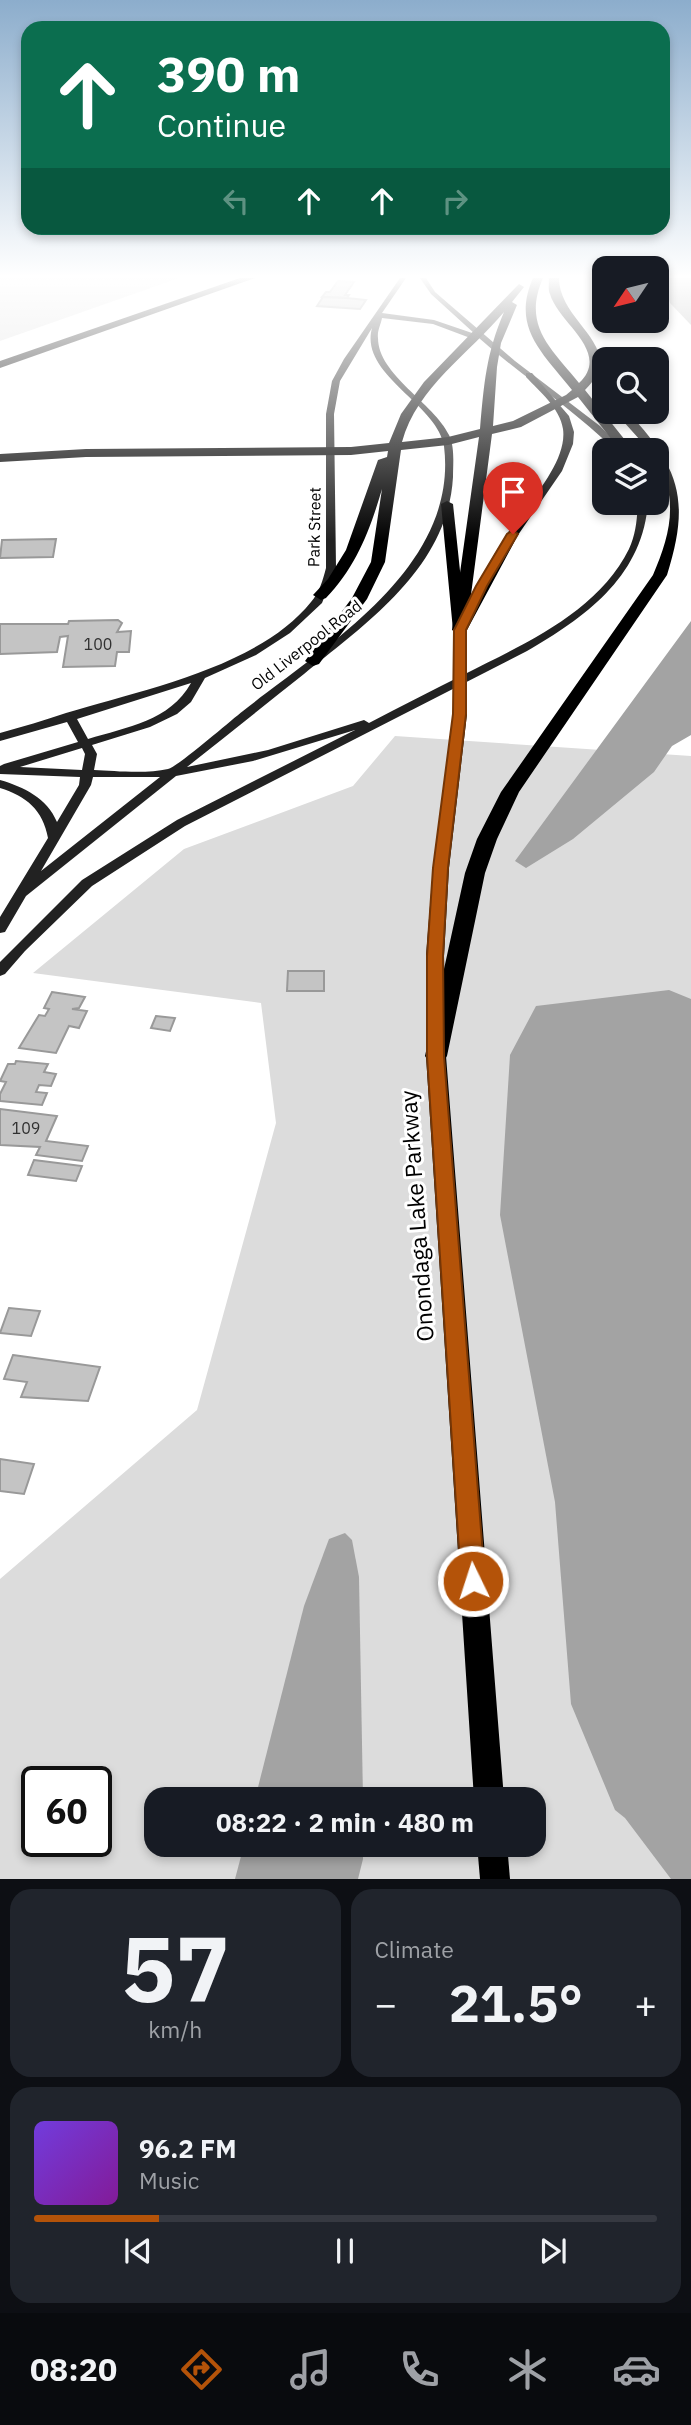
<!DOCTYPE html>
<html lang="en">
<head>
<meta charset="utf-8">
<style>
  :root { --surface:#171b24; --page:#20242c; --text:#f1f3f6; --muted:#9ea1a6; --line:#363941; --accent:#b45309 }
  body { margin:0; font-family:"IBM Plex Sans",sans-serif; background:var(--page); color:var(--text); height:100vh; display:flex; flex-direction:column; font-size:26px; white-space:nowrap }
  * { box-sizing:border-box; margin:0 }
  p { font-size:23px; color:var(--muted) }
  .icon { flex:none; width:38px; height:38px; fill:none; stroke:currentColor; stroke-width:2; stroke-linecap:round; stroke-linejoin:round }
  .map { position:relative; height:1879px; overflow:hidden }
  .panel { display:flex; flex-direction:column; gap:10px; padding:10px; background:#0d0f14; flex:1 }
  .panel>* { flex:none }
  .hud { position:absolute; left:21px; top:21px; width:649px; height:214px; border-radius:21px; box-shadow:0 4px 10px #0003; background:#0b6e4f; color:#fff; overflow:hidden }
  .needle { width:46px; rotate:235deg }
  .fabs { position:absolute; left:592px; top:256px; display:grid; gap:14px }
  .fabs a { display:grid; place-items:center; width:77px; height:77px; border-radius:14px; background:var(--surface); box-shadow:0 4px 10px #0003; font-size:35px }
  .speed { position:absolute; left:21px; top:1766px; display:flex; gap:14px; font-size:35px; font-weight:700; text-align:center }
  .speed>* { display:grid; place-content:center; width:91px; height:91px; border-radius:50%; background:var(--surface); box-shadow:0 4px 10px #0003; line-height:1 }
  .speed .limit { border:4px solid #111; border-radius:10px; background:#fff; color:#111 }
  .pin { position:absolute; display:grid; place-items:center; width:60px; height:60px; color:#fff; margin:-72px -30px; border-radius:50% 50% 50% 0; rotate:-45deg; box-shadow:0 0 7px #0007 }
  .pin .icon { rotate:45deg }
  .me { position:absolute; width:77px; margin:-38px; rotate:356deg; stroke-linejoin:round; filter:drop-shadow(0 0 5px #0008) }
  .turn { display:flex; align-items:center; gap:24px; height:147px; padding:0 21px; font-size:32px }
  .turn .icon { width:91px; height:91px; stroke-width:2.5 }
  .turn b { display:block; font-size:49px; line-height:60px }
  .lanes { display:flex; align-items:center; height:66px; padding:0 21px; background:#0003; justify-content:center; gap:35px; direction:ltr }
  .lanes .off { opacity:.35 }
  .big { font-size:52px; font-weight:700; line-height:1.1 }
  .panel .tile { flex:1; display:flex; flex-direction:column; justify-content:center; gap:10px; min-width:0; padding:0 24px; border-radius:21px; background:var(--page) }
  .panel .dial { align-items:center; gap:0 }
  .dial b { font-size:91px; line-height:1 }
  .song { display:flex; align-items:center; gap:21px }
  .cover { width:84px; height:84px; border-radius:10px; background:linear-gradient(135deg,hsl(260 70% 55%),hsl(290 70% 35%)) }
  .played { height:7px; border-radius:4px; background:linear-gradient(90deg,var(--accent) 20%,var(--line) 20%) }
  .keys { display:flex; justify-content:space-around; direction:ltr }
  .heat { display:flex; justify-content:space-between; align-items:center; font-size:38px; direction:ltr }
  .panel .tiles { flex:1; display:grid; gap:10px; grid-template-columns:1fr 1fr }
  .tile:last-child { grid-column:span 2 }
  .trip { position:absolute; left:144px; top:1787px; width:402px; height:70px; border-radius:21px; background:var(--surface); box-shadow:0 4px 10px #0003; font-weight:700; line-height:70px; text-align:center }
  .tabs { display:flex; height:112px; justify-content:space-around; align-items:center; background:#090b0e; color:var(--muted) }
  .tabs .icon { width:49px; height:49px }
  .tabs .active { color:var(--accent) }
  .tabs b { font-size:32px; color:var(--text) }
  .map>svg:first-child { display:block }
</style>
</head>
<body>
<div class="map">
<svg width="691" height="1879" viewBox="0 0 691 1879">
  <rect width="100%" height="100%" fill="#fff"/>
  <g fill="#dcdcdc" fill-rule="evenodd">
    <polygon points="0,278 179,278 0,341"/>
    <path d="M395,736L691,756V1879H0V1579L197,1410L276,1123L261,1003L33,973L184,849L353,786ZM37,1782H96V1841H37ZM156,1799H534V1844H156Z"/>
  </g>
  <g fill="#a3a3a3">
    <polygon points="663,278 691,278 691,325 670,303"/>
    <polygon points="691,621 691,735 672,746 654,772 573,839 526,868 515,861"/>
    <polygon points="669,990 691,999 691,1879 671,1879 625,1818 615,1810 571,1704 555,1502 500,1215 510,1055 536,1006"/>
    <polygon points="345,1533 352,1540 359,1577 363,1799 255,1799 304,1606 329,1539"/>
    <polygon points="244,1845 363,1845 363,1859 358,1879 235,1879"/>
  </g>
  <g fill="#c4c4c4" stroke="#999" stroke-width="2">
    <polygon points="338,281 354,282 345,295 349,295 347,298 322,297 326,292 330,292"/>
    <polygon points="323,297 347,298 366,300 360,309 317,306"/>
    <polygon points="56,539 53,557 0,558 2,540"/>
    <polygon points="118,620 122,623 117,632 131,631 129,652 117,652 115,666 63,667 68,636 60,637 57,652 0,654 0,624 68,624 69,621"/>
    <polygon points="288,971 324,971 324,991 287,991"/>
    <polygon points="52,992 85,997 79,1008 72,1009 87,1011 79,1028 69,1026 56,1053 19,1048 39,1015 45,1016 49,1009 44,1008"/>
    <polygon points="156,1016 175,1018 170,1031 151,1028"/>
    <polygon points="16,1061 48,1064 44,1072 56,1074 51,1086 39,1085 36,1092 47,1093 42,1105 0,1101 0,1094 6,1082 0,1081 8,1064 15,1064"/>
    <polygon points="0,1109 57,1116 46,1141 88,1146 82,1161 36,1155 40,1147 0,1145"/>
    <polygon points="34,1160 82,1166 76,1181 28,1175"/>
    <polygon points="9,1308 40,1311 31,1336 0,1333"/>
    <polygon points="13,1355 100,1367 88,1401 21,1397 27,1382 4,1379"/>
    <polygon points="0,1459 34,1464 24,1494 0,1491"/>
  </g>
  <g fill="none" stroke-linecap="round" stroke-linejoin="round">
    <path fill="#222" fill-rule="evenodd" d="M400,278H406L382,313L434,320L475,334L431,294L420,278H426L435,292L515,361L600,426L624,450H615C573,409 523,377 479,338L473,339L433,324L382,318C381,324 377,331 378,338C378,375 434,403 449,435C455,447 453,464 453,477C448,567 367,623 304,674C265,705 226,736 187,767L268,750L364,720L369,723C401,706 433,690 465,674C524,644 598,612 629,549C636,534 637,519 638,502H648C643,576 586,617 527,651L185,826L92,886L25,951L5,974L0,976V962L82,880L177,820L355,730L253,761L176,776L26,896L5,932L0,933V917L48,838C43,810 26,796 0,788V780C24,787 47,798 57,822L79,785L80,777L0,774V766L4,764L78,742L67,722L0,741V733C22,727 45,720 66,713C142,690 259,667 311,602C319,593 323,580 326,568V414L332,381L344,359ZM372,328C359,375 438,404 444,446C459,568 325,646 243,711C230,721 179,766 168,769C147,774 115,771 94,770L97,754L92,745L150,727L177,714L191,702L205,678L256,655L290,633L322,603L336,568L334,414L340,381ZM191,683C170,721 127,727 88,739L77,719ZM82,748L85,754L82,770L20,767ZM93,777H160L41,871L91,785Z"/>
    <g fill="#000" fill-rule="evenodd">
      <path d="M526,373H532L569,416L574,432L573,444L562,471L518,535L467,630V714L449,868L444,956L446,1056L504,1799H474L426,1056V956L433,868L453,714V630L441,504L447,501L453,504L464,609C477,584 490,561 505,537C522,509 568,465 563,429C560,408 540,392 526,377Z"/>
      <polygon points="477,1844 507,1844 510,1879 480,1879"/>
    </g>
    <g fill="#000" fill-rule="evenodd">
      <polygon points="240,278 255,278 0,368 0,361"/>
      <path d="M533,278H543C522,326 551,348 579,383C612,352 558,323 550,294C548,290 549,283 549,278H559C559,324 630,347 585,390L633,450H620L578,397L521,427L492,434L466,633L460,635L452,630L479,437L448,445L401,450L385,562L367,599L319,664L313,666L305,661L352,598L371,562L382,489C370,530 356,567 326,598L321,600L313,595L328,579L346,550L378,460L387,457L388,451L351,455L86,457L0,462V454L86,449L351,447L389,443L401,414L424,382L519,284L524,287L512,302L517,305L501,343L497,367L493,426L513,421L566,395L572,390C543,353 511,328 533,278ZM504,312C486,354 484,384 480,429L448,437L402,442C417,387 470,353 504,312Z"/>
      <path d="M614,411H627C679,467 691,499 667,575L519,792L497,839L485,873L447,1056L444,1061L436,1064L428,1061L425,1056L465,873L477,839L501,792L653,575C666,545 676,514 666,482C662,470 656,462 656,450H649Z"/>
    </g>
  </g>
  <linearGradient id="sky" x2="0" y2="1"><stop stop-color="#8cadcc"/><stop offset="0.51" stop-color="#fff"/><stop offset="1" stop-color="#fff" stop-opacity="0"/></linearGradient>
  <rect width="691" height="541" fill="url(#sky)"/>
  <polygon fill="#b45309" stroke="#753606" stroke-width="2" points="513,530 518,534 487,586 466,630 466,714 448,868 443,956 444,1056 485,1581 481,1589 473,1592 464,1589 461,1581 427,1056 427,956 433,868 453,714 454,630 476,586 507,534"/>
  <g text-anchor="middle" stroke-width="6" stroke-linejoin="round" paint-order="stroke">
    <g font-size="16" fill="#000" stroke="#fff">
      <text transform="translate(314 527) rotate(-89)" y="6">Park Street</text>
      <text transform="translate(306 645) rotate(-38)" y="6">Old Liverpool Road</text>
    </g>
    <g font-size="16" fill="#313131">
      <text x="98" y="650">100</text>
      <text x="26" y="1134">109</text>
    </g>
    <g font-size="23" fill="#000" stroke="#fff">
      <text transform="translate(417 1216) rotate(-94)" y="8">Onondaga Lake Parkway</text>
    </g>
  </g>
</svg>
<div class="fabs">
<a><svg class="needle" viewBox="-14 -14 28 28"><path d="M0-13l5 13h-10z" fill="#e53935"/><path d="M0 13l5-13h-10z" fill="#9ea1a6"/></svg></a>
<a><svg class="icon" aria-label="search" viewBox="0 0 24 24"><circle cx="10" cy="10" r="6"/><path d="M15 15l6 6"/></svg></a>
<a><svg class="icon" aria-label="layers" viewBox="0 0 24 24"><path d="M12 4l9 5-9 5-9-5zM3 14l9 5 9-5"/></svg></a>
</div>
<div class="speed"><div class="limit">60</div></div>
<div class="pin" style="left:513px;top:534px;background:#d93025"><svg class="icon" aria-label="arrive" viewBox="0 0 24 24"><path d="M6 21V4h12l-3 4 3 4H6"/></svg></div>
<svg class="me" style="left:473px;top:1581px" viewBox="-20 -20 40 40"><circle r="17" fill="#b45309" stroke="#fff" stroke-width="3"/><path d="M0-11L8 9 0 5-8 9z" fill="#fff"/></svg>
<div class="trip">08:22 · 2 min · 480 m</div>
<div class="hud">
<div class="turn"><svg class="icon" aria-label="ahead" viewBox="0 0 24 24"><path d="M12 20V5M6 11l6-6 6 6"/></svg><div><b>390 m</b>Continue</div></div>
<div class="lanes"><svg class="icon off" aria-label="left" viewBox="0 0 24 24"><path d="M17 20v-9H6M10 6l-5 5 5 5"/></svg><svg class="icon" aria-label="ahead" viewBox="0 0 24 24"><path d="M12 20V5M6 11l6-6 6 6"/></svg><svg class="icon" aria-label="ahead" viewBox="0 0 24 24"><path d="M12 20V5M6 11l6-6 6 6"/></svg><svg class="icon off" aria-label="right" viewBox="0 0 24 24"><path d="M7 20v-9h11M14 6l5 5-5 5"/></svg></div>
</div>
</div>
<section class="panel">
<div class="tiles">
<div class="tile dial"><b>57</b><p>km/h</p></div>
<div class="tile"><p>Climate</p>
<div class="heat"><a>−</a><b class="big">21.5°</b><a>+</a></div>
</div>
<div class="tile">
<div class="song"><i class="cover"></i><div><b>96.2 FM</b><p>Music</p></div></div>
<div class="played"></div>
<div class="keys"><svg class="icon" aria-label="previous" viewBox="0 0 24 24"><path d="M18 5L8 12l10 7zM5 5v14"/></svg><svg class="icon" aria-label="pause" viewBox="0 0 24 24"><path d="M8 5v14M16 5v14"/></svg><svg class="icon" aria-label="next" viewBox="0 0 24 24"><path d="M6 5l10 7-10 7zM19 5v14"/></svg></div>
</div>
</div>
</section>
<nav class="tabs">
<b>08:20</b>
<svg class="icon active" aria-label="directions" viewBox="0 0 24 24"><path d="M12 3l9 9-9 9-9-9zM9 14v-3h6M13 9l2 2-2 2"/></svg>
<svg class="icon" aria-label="music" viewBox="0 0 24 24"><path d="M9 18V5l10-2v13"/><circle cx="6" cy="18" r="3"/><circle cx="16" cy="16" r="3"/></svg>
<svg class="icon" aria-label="phone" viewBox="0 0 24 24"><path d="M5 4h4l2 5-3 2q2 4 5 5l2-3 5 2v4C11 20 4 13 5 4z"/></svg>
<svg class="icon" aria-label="climate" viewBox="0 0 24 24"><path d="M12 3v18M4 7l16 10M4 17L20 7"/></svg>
<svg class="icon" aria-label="car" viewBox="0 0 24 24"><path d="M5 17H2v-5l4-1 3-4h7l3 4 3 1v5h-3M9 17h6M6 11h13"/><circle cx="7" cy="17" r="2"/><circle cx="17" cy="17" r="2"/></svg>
</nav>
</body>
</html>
